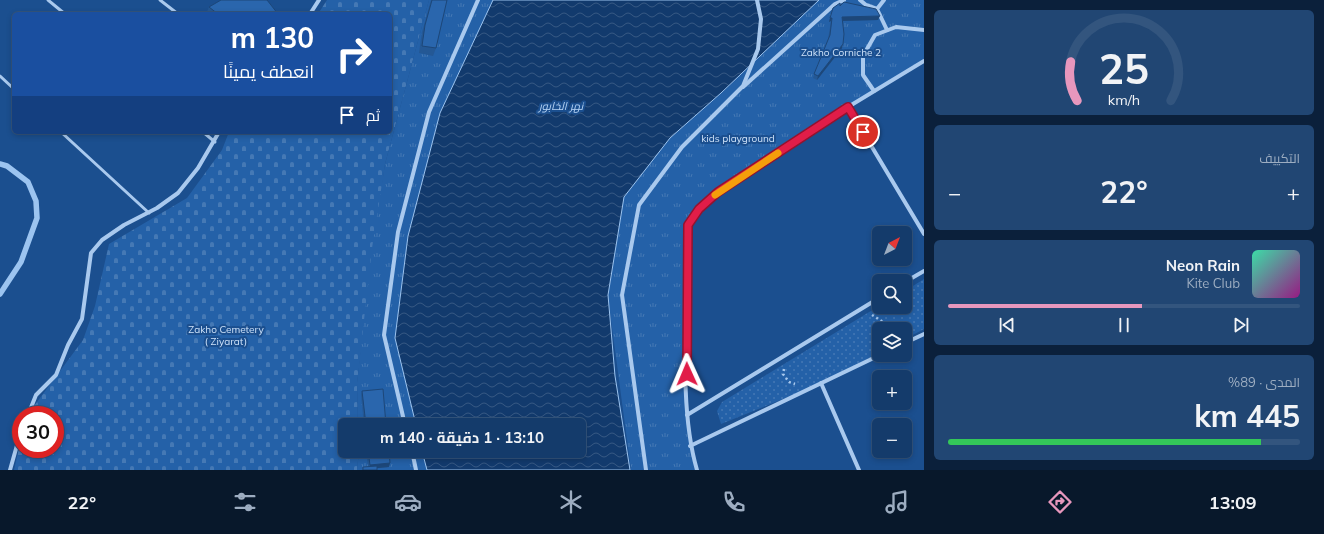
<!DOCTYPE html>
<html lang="ar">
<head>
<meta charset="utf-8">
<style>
  :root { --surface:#143b6b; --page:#214673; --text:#f1f3f6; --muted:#9dadc1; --line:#33557e; --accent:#e797bd }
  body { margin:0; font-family:Mulish,Cairo,sans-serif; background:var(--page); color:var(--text); direction:rtl; height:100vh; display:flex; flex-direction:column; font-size:15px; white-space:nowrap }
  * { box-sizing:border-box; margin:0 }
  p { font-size:13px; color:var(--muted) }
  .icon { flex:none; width:22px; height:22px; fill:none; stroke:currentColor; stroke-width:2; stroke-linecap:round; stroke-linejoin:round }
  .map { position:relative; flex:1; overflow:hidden; direction:ltr }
  .details { display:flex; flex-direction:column; gap:10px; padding:10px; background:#0b203b; width:400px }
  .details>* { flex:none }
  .top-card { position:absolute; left:12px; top:12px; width:380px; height:122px; border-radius:6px; box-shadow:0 2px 6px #0003,0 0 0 1px var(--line); direction:rtl; background:#1a4fa0; color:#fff; overflow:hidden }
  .needle { width:26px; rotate:42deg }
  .tools { position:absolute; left:872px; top:226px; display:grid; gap:8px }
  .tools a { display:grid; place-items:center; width:40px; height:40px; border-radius:6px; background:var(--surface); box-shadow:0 2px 6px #0003,0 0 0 1px var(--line); font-size:20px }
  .speed { position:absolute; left:12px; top:406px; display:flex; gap:8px; font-size:20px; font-weight:700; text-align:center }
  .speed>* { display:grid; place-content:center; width:52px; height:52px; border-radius:50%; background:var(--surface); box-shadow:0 2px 6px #0003,0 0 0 1px var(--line); line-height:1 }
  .speed .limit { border:6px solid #d22; background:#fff; color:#111 }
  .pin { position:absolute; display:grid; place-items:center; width:34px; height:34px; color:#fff; margin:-17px; border:2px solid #fff; border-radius:50%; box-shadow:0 1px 4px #0007 }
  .me { position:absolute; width:44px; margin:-22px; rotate:359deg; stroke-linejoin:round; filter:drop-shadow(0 0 3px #0008) }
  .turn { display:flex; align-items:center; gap:14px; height:84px; padding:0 12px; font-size:18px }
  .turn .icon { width:52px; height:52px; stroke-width:2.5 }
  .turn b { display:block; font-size:28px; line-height:34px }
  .then { display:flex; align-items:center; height:38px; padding:0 12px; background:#0003; gap:8px; font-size:15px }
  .big { font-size:30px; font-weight:700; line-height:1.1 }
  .details .widget { flex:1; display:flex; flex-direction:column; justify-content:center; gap:6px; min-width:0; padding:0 14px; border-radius:6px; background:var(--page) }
  .details .dial { align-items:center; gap:0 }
  .dial svg { height:104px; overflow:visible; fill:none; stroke:var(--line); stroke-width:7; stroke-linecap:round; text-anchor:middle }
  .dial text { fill:var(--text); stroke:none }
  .song { display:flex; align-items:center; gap:12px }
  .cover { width:48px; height:48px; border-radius:6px; background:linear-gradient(135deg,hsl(160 70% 55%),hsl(310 70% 35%)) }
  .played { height:4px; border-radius:2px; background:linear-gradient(90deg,var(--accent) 55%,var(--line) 55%) }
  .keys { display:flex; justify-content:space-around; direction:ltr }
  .heat { display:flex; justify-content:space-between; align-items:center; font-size:22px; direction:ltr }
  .charge { height:6px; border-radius:3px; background:linear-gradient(90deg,#34c759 89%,var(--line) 0) }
  .trip { position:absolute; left:338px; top:418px; width:248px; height:40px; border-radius:6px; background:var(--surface); box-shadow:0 2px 6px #0003,0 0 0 1px var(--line); font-weight:700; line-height:40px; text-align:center; direction:rtl }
  .menu { display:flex; height:64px; justify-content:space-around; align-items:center; background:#08182b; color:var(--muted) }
  .menu .icon { width:28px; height:28px }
  .menu .selected { color:var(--accent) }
  .menu b { font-size:18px; color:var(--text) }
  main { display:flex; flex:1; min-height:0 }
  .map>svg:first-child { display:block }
</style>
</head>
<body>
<main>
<section class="details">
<div class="widget dial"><svg viewBox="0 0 100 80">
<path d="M14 69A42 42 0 1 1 86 69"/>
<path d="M14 69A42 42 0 0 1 9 39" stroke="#e797bd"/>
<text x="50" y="56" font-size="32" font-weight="700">25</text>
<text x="50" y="72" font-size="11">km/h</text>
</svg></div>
<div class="widget"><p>التكييف</p>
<div class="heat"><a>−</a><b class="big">22°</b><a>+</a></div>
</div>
<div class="widget">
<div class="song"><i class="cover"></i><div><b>Neon Rain</b><p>Kite Club</p></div></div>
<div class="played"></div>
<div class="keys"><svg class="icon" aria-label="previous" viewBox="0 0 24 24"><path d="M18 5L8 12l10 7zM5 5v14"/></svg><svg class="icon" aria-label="pause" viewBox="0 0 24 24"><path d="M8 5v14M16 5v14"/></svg><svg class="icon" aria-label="next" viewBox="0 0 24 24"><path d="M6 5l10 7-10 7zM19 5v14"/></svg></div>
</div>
<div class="widget"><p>المدى · 89%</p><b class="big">445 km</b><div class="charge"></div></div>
</section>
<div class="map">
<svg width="924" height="470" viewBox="0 0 924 470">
  <defs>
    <pattern id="grass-dots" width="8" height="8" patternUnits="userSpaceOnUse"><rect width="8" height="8" fill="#2461a8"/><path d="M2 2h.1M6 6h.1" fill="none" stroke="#4579b5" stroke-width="1.8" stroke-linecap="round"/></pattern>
    <pattern id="cemetery-stones" width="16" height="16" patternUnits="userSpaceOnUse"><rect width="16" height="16" fill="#2461a8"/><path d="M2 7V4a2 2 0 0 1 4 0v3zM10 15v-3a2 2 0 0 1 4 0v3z" fill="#4579b5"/></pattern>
    <pattern id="park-tufts" width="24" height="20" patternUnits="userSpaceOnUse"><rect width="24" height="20" fill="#2461a8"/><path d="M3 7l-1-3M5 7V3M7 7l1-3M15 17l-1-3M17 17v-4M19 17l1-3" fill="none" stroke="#4579b5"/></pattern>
    <pattern id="water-waves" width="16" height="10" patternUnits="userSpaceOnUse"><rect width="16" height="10" fill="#123a6d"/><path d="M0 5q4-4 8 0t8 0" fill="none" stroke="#365883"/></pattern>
  </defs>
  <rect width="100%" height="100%" fill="#1b4f8f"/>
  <polygon fill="url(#grass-dots)" points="924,279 924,329 905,339 905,329 879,329 879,353 808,389 721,424 717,411 722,402 879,306 905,307 905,291"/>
  <polygon fill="url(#cemetery-stones)" points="327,0 429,0 385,164 357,383 358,425 345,425 345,451 359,451 357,470 14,470 21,439 21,449 55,449 55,415 30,415 34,406 83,340 95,306 109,244 187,198 222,150 229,132 390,132 390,14 318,14"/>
  <g fill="url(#park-tufts)">
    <polygon points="429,0 494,0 440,113 408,236 395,338 416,425 358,425 357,383 372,248 385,164"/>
    <polygon points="819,0 924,0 924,61 718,192 699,209 688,225 687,415 697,470 631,470 608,297 624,197 670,138 724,91"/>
    <polygon points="359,451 422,451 427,470 357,470"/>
  </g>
  <polygon fill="url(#water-waves)" stroke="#9cc4f0" points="493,0 819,0 721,93 670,138 624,197 608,295 615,376 630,470 427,470 422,451 579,451 579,425 416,425 395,338 408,236 440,113"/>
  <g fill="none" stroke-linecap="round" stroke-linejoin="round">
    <polyline stroke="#9cc4f0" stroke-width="5.5" points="0,164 7,166 28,182 36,201 37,218 21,262 0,294"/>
    <g stroke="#a9c9ee" stroke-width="2.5" stroke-dasharray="2 3" stroke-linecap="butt">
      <polyline points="872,315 888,325 890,329"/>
      <polyline points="784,369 783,374 789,382 795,384"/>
    </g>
    <g stroke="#a9c9ee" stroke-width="3">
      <polyline points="48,0 65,14"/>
      <polyline points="160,0 178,14"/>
      <polyline points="0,76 14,89"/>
      <polyline points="61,132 149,213"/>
      <polyline points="203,132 215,142"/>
    </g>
    <g stroke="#a9c9ee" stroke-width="4">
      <polyline points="860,0 866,5 877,9"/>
      <polyline points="884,0 877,9 887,30"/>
      <polyline points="310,14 319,0"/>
      <polyline points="743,87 835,4 844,0"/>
      <polyline points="874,91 863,75 863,56 875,35 896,27 924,30"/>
      <polyline points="848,107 924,234"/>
      <polyline points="905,282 924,271"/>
      <polyline points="905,343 924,334"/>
      <polyline points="821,383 859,470"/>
      <polyline points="28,415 36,395 56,375 68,345 82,319 91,253 102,240 124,225 157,208 178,193 198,168 219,132"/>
      <polyline points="687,415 879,298"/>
      <polyline points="405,425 384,335 398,232 429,112 478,0"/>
      <polyline points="690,446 880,355"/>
      <polyline points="412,451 416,470"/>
      <polyline points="10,470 21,431"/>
      <polyline points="646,470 622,295 639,205 682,147 743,86 758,49 761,19 757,0"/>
      <path d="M697,470C680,412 686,335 687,274C687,262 685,234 688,225C692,212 709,201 718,192L848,107L924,61"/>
    </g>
  </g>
  <g fill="#245895">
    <polygon points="431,0 447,0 436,48 433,56 419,53 422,32"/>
    <polygon points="840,6 878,20 842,21 842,48 817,80 813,78 828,39 831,21 829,22 833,8"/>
    <polygon points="209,7 278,14 206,14"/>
    <polygon points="362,391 386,425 364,425 361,395"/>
    <polygon points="366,451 389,451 390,463 389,467 377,468 377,470 362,470 363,467 368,467"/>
  </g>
  <g fill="#1d4779">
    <polygon points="880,16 878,20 840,21 842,17"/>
    <polygon points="830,18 832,18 831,21 829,22"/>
    <polygon points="843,44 842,48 817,80 818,76"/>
    <polygon points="390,463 389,467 368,469 370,465"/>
  </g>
  <g fill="#2a66ad" stroke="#1d4779">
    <polygon points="221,0 267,0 278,14 218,14 209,7"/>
    <polygon points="432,0 447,0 436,48 422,46 425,25"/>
    <polygon points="844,2 876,9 880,16 842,17 844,34 843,44 818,76 814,74 830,35 832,18 830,18 833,8 840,3 840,6"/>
    <polygon points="383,389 386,425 366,425 362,391"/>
    <polygon points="368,451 389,451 390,463 370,465"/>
    <polygon points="377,466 377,470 363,470 363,467"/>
  </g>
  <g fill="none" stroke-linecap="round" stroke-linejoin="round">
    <g stroke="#92132f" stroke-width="10">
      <polyline id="route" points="687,374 688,225 699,209 718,192 848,107 863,132"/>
    </g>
    <use href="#route" stroke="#e11d48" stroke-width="7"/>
    <polyline stroke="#f59e0b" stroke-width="7" points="715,195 778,153"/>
  </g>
  <g text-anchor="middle" stroke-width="4" stroke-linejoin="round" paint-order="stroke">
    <g font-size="10" fill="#cfe3fa" stroke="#1b4f8f">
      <text x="841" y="56">Zakho Corniche 2</text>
      <text x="738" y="142">kids playground</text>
      <text x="226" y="333">Zakho Cemetery<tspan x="226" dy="12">( Ziyarat)</tspan></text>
    </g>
    <g font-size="11" font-style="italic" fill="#b5d3f5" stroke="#1b4f8f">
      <text x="561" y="110">نهر الخابور</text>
    </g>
  </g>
</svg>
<div class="tools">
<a><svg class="needle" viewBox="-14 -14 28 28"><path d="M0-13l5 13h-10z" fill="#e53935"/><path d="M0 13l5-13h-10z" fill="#9dadc1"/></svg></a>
<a><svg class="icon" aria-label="search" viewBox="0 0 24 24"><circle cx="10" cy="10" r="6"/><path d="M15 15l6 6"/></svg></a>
<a><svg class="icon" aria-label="layers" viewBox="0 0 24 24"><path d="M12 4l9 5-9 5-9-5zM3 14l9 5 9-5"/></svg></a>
<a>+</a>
<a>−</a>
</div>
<div class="speed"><div class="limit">30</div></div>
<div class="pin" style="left:863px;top:132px;background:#d93025"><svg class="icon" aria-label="arrive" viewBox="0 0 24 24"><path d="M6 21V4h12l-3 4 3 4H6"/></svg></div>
<svg class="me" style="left:687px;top:374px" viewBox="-20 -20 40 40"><path d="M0-17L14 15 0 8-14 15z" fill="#e11d48" stroke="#fff" stroke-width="4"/></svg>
<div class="trip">13:10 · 1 دقيقة · 140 m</div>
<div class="top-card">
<div class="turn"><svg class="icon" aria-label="right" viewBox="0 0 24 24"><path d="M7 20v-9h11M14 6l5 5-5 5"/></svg><div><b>130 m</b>انعطف يمينًا</div></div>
<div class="then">ثم<svg class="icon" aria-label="arrive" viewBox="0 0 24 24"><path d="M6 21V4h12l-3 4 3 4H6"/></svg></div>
</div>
</div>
</main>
<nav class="menu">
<b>13:09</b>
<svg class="icon selected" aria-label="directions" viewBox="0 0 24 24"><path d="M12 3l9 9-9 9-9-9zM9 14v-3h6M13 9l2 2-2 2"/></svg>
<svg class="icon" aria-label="music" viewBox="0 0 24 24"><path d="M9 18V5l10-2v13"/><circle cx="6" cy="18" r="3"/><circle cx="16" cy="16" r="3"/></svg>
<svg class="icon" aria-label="phone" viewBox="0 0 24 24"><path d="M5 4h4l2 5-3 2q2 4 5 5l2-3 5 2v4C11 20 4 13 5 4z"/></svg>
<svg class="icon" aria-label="climate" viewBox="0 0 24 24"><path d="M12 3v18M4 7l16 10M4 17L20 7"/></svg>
<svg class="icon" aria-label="car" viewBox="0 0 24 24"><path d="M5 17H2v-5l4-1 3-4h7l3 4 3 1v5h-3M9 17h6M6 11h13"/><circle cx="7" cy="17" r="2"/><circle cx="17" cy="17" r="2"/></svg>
<svg class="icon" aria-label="filters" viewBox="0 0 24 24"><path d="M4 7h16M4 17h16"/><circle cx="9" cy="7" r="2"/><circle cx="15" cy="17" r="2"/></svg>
<b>22°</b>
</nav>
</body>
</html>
